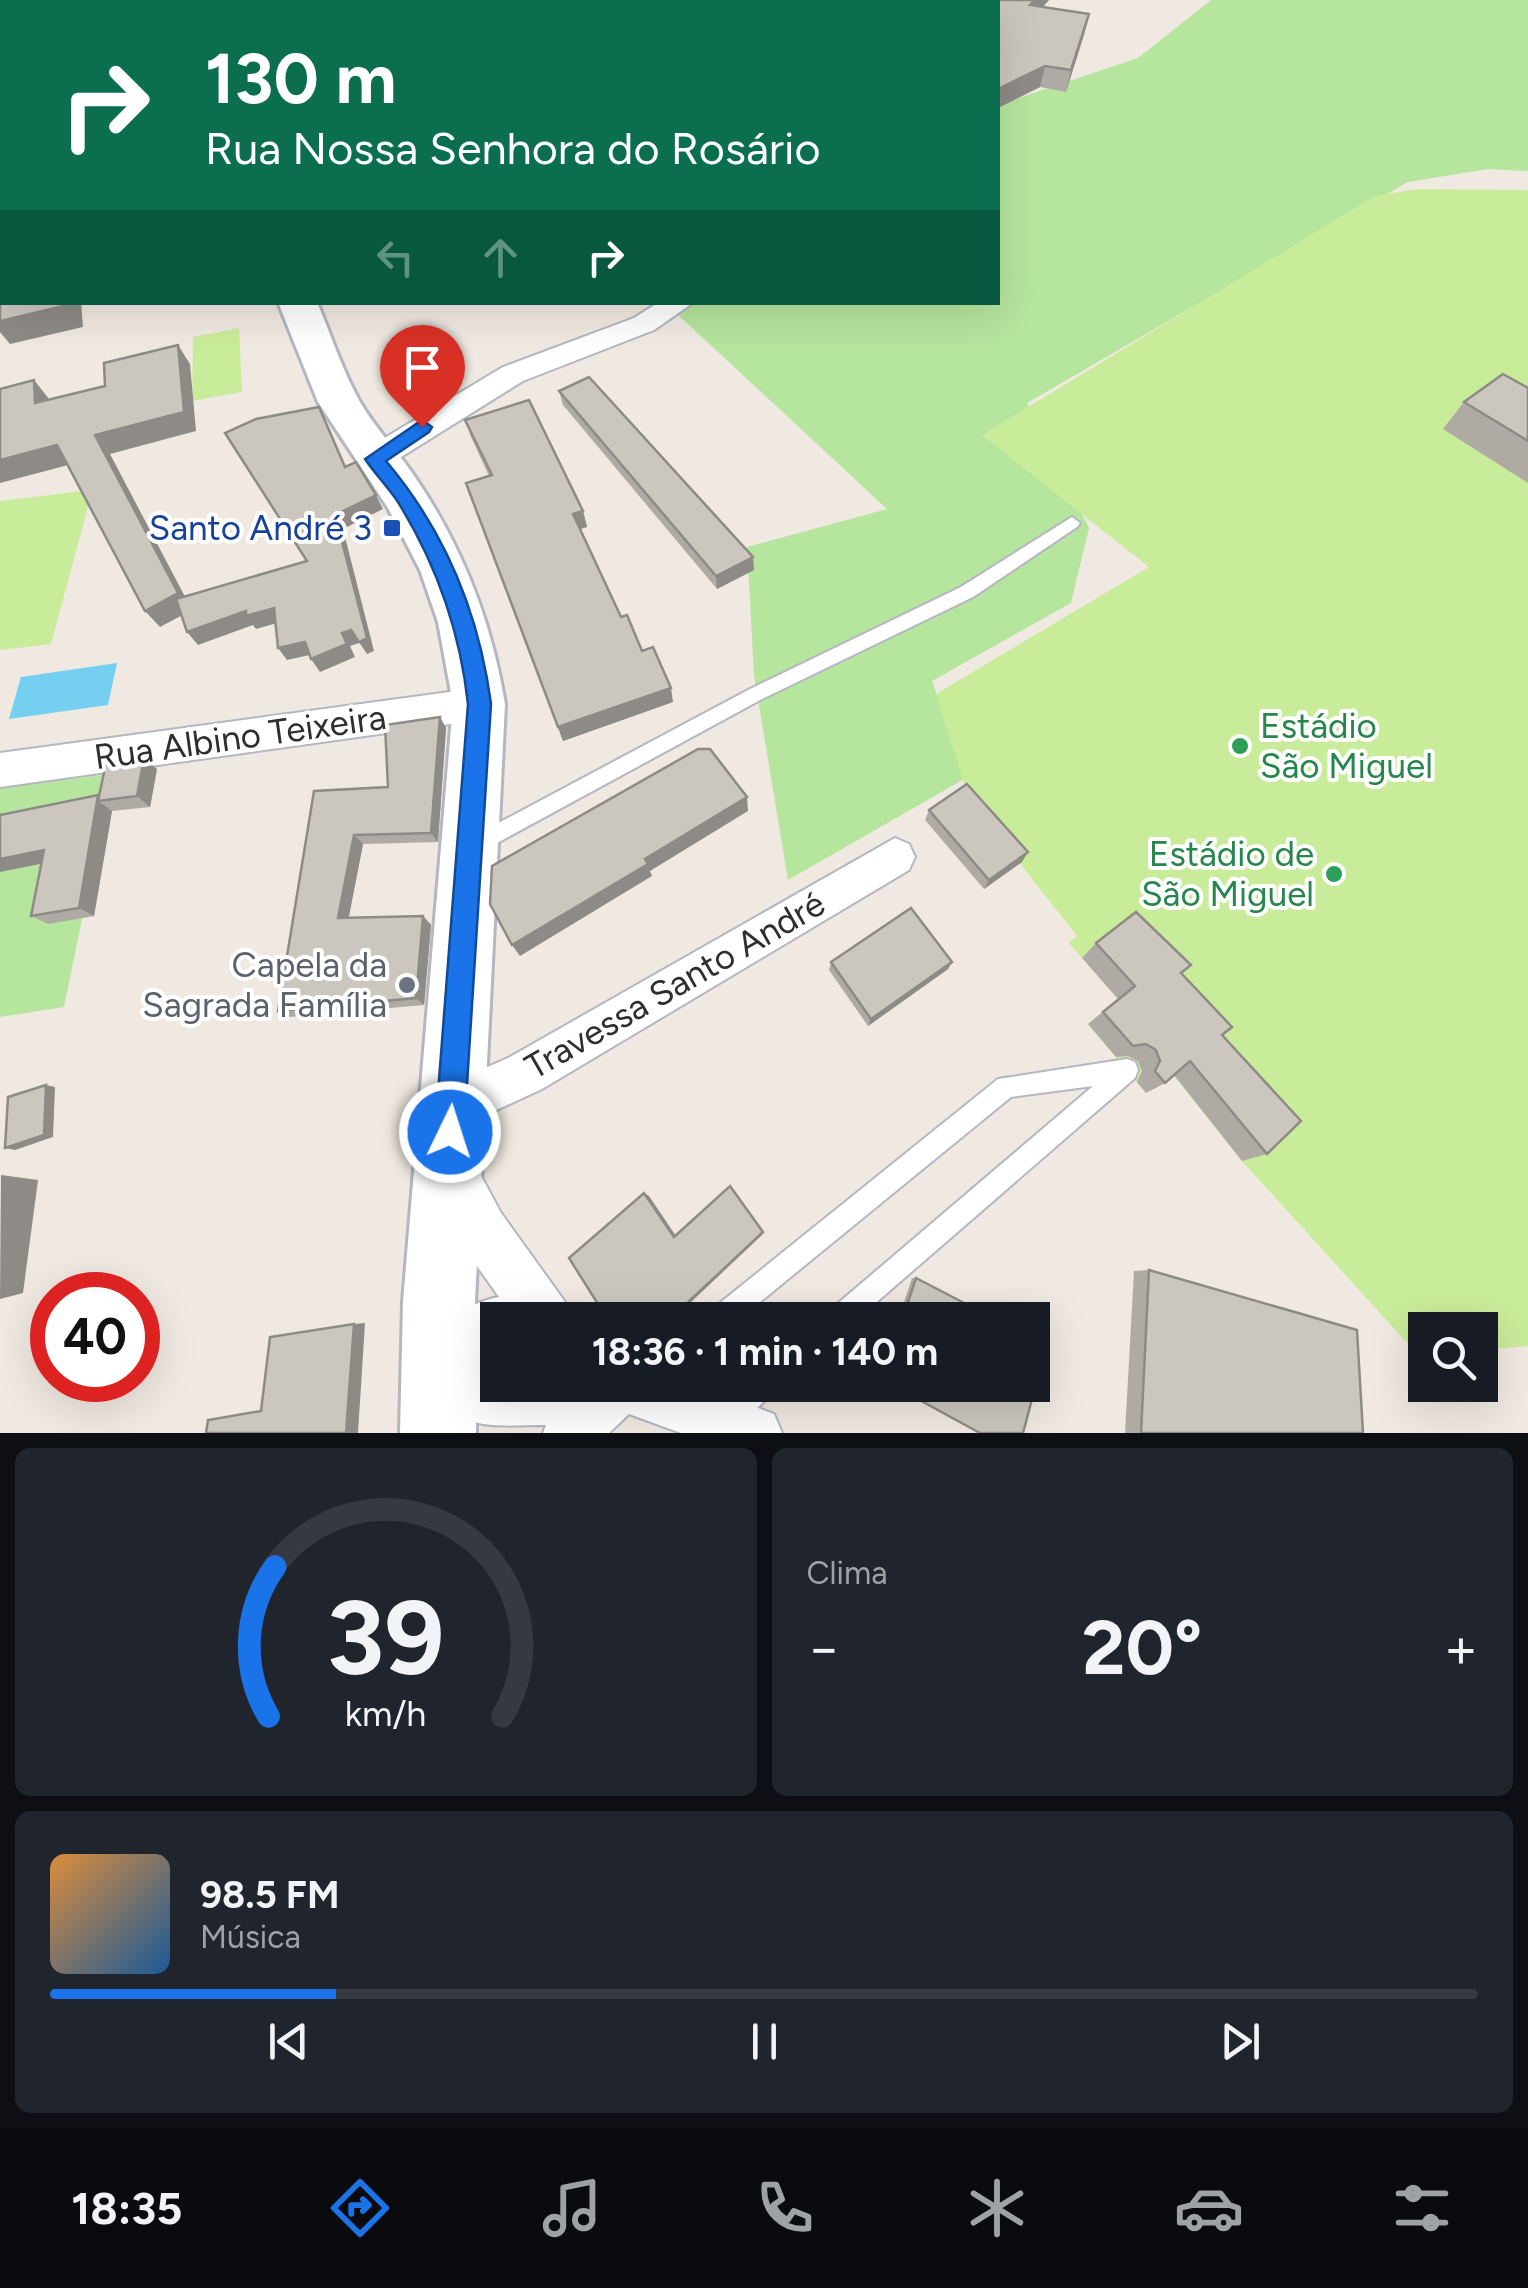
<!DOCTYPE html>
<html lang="pt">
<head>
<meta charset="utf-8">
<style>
  :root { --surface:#171b24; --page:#20242c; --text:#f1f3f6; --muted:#9ea1a6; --line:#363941; --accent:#1a73e8 }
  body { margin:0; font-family:Figtree,sans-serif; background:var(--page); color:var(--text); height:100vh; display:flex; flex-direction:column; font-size:38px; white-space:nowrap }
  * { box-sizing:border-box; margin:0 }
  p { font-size:32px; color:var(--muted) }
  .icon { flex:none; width:55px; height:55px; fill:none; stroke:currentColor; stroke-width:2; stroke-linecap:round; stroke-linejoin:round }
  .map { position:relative; height:1433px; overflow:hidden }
  .drawer { display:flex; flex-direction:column; gap:15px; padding:15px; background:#0d0f14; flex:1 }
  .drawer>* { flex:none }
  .hud { position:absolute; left:0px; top:0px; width:1000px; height:305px; box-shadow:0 10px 40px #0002; background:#0b6e4f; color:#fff; overflow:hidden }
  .tools { position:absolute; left:1408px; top:1312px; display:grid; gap:20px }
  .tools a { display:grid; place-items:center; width:90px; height:90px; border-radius:0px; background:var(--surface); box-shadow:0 10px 40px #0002; font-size:50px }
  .speed { position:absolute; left:30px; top:1272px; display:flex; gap:20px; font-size:50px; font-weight:700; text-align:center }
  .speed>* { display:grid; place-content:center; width:130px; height:130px; border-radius:50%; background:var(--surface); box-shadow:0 10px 40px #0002; line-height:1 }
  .speed .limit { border:15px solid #d22; background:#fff; color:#111 }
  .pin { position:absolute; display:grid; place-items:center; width:85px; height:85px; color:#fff; margin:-102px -42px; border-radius:50% 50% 50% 0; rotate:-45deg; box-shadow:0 0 10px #0007 }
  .pin .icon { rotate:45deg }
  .me { position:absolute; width:110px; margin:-55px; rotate:4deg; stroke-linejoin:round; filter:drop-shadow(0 0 8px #0008) }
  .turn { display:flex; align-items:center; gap:35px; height:210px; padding:0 40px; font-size:45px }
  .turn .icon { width:130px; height:130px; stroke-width:2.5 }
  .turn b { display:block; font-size:70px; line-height:85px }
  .lanes { display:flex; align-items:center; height:95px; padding:0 40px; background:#0003; justify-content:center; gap:50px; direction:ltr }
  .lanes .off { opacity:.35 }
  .big { font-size:75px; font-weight:700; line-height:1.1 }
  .drawer .card { flex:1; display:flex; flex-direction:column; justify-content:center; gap:15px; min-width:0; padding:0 35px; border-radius:15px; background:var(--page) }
  .drawer .dial { align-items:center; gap:0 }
  .dial svg { height:260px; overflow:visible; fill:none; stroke:var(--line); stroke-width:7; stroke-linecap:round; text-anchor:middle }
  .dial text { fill:var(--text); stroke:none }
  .song { display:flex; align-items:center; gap:30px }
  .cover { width:120px; height:120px; border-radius:15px; background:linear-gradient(135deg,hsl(30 70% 55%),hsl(210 70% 35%)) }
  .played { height:10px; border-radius:5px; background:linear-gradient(90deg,var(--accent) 20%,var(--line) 20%) }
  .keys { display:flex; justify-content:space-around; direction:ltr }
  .heat { display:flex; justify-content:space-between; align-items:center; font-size:55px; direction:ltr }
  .drawer .tiles { flex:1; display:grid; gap:15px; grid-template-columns:1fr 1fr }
  .card:last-child { grid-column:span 2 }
  .trip { position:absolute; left:480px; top:1302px; width:570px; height:100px; border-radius:0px; background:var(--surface); box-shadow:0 10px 40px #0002; font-weight:700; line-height:100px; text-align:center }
  .menu { display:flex; height:160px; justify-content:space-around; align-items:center; background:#090b0e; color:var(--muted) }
  .menu .icon { width:70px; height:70px }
  .menu .current { color:var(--accent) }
  .menu b { font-size:45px; color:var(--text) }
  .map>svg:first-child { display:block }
</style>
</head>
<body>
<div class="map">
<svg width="1528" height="1433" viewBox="0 0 1528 1433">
  <rect width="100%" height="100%" fill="#efe9e1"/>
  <g fill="#b6e59e">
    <polygon points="1211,0 1528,0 1528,171 1488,169 1408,182 1027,403 1089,528 1071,603 932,681 966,778 788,880 754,675 747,547 887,509 675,312 683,302 998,302 998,105 1138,58"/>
    <polygon points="112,774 64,1007 0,1017 0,788"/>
  </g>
  <g fill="#c9ec9a">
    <polygon points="1417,189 1528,190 1528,1346 1480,1350 1480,1330 1425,1330 1425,1355 1419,1356 1242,1161 1171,1072 1146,1093 1088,1024 1118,999 1069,943 1077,936 969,799 936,694 1149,567 982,435 1375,196"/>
    <polygon points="239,328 242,392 192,401 193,337"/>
    <polygon points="83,491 89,503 51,644 0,650 0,501"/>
  </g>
  <polygon fill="#75cff0" points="117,663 108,705 9,719 21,677"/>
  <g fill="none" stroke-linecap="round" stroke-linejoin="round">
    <g stroke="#b4b7c1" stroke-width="4">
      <g id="lane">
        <polygon points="1072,517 1080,523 1077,527 973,597 762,699 488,848 481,851 474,848 472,842 474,836 750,689 961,587"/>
        <polygon points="1127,1059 1135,1062 1138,1070 1135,1078 856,1320 826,1320 829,1311 1093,1086 1011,1097 738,1320 707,1320 710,1311 998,1079"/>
        <path d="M744,1385H775C768,1402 742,1423 725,1431L716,1427L712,1418L716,1409Z"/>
      </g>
    </g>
    <g stroke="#b4b7c1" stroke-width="4">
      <g id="street">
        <polygon points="0,215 2,216 2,232 0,231"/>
        <polygon points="659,302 694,302 654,330 523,381 385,467 374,470 363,467 358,459 363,451 503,367 634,318"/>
        <polygon points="479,688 492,693 498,704 492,715 479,720 0,787 0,753"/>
        <polygon points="895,838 909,844 915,857 909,870 542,1089 451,1131 434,1125 428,1108 434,1091 510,1057"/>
        <path d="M457,1156L474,1163L501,1213L565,1302L573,1320H498V1348L480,1363L498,1371V1385H697L774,1414L782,1433H681L629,1414L609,1433H543L546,1425C526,1425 503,1427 483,1424C455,1419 423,1391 413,1366C427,1331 462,1304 499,1297L465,1249L433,1180L440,1163Z"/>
      </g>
    </g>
    <g stroke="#b4b7c1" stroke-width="6">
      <path id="secondary" d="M278,302H317C331,335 342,370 360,402C377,431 401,455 419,483C464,551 492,624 505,704L475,1302L476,1433H400L403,1302L453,704L438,622L420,570L388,508L318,402Z"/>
    </g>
    <use href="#lane" fill="#fff" fill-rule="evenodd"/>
    <use href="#street" fill="#fff" fill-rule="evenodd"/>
    <use href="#secondary" fill="#fff" fill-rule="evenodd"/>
  </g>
  <g fill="#afaba4">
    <polygon points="952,0 1049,0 1043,7 1089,14 1066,92 1040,87 998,108 998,2"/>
    <polygon points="2,133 2,188 0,187 0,135"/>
    <polygon points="1528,388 1528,483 1443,429 1464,402"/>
    <polygon points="559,391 754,570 717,589 563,405"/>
    <polygon points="465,420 583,511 587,527 580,529 621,617 673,702 563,741 466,483 489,476 471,437"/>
    <polygon points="440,717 446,728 438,842 363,844 348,918 423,916 431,925 424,1005 289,1017 278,1011 314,791 388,787"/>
    <polygon points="157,769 150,807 112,811 94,916 48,924 31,916 41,864 98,795"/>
    <polygon points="929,810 1022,862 984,889 925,820"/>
    <polygon points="1096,943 1181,973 1222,1035 1267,1154 1242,1161 1174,1075 1165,1083 1146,1093 1137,1082 1142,1071 1138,1061 1128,1056 1116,1057 1088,1024 1118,999 1082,958"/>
    <polygon points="831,962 952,962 948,969 868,1026 829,970"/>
    <polygon points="1149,1270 1363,1433 1125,1433 1134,1271"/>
    <polygon points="912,1278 916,1278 997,1320 898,1320"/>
  </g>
  <g fill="#8e8b86">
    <polygon points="0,0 29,0 30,2 2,2 2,19 0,19"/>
    <polygon points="1035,0 1049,0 1025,26 1030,5"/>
    <polygon points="1089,14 1084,35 1066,92 1071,70"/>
    <polygon points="1045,66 1040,87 998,108 998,89"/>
    <polygon points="68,302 81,302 83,327 10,344 0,332 0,321"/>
    <polygon points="178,345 190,364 196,431 110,454 192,610 160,627 145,611 95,435"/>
    <polygon points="34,380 49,399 35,403"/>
    <polygon points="57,445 72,464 0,483 0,460"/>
    <polygon points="376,495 383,509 343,529 374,651 367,654 359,642 335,515"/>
    <polygon points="583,511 587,527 577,530 573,514"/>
    <polygon points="753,557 754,570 717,589 716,576"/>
    <polygon points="274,608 284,621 256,629 253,625 198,645 187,632 246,611"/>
    <polygon points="351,630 359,643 350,646 355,657 320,672 311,659 342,633"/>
    <polygon points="305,642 314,654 287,660 278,648"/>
    <polygon points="671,688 673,702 563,741 558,727"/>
    <polygon points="440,717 446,728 438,842 431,833"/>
    <polygon points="144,758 157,769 150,807 137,796"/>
    <polygon points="98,795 98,801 112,811 94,916 79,908"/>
    <polygon points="747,797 748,811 650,871 652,876 520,956 512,945 645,859"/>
    <polygon points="354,835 363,844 347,927 338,918"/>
    <polygon points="44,850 60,860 0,872 0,859"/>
    <polygon points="1028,852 1022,862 984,889 989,880"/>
    <polygon points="423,916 431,925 424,1005 416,998"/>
    <polygon points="952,962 948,969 868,1026 871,1019"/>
    <polygon points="46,1085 55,1087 53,1137 15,1150 5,1148"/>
    <polygon points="1,1175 38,1180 23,1293 0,1299"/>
    <polygon points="644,1193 649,1196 678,1239 674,1237"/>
    <polygon points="763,1232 763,1234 672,1320 669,1320"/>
    <polygon points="365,1323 358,1433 346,1433 354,1324"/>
  </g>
  <g fill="#cbc7bf" stroke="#8e8b86" stroke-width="2.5">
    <rect x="846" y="0" width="75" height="2"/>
    <polygon points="952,0 1035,0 1030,5 1089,14 1071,70 1045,66 998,89 998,2 951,2"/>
    <polygon points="2,133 2,174 0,173 0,135"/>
    <polygon points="2,233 2,302 68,302 68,305 0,321 0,234"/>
    <polygon points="178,345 184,412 95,435 178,593 145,611 57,445 0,460 0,389 34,380 35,403 105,386 104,363"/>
    <polygon points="1503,374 1528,388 1528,441 1464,402"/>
    <polygon points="589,377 753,557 716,576 559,391"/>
    <polygon points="529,400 583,511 573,514 621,617 627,615 642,651 653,647 671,688 558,727 466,483 492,475 465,420"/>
    <polygon points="319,407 345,467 356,462 376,495 335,515 367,638 359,642 351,630 342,633 347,644 311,659 305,642 278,648 274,608 246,616 246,611 187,632 176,599 307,561 225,433 256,419"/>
    <polygon points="440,717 431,833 354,835 338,918 423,916 416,998 278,1011 314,791 388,787 385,725"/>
    <polygon points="698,749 710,749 747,797 645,859 648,864 512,945 490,904 492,866"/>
    <polygon points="144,758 137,796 98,801 106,763"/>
    <polygon points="967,784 1028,852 989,880 929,810"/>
    <polygon points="98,795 79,908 31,916 44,850 0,859 0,815"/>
    <polygon points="911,908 952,962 871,1019 831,962"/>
    <polygon points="1136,912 1191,965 1181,973 1232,1027 1222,1035 1301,1121 1267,1154 1190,1061 1165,1083 1155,1071 1160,1061 1156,1050 1146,1044 1133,1046 1103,1012 1135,986 1096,943"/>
    <polygon points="46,1085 44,1135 5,1148 8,1097"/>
    <polygon points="730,1186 763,1232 669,1320 608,1320 569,1258 644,1193 674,1237"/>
    <polygon points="1149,1270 1357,1330 1363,1433 1141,1433"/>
    <polygon points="916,1278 997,1320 902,1320"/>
    <polygon points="354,1324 346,1433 206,1433 208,1420 261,1411 270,1337"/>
    <polygon points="1032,1339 1046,1346 1023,1433 980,1433 892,1385 1032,1385"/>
  </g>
  <path fill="#1a73e8" stroke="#114b97" stroke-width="2.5" d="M422,420L432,427L429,432L386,461C445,531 479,614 491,704L464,1132L460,1143L450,1147L440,1143L435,1132L468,704C460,630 437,565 398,502C388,487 375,474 365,459Z"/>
  <rect fill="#1a4fb4" stroke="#fff" stroke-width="4" x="382" y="518" width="20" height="20" rx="5"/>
  <g fill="#2e9e5b" stroke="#fff" stroke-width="4">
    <circle cx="1240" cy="746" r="10"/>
    <circle cx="1334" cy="874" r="10"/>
  </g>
  <circle fill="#6b7280" stroke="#fff" stroke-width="4" cx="407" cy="985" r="10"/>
  <g text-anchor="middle" stroke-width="8" stroke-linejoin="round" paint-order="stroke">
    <g font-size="35" fill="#164399" stroke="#fff" text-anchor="end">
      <text x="372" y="540">Santo André 3</text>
    </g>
    <g font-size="35" fill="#27864d" stroke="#fff" text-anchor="start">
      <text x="1260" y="738">Estádio<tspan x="1260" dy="40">São Miguel</tspan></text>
      <text x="1314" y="866" text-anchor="end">Estádio de<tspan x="1314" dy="40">São Miguel</tspan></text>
    </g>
    <g font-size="35" fill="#2e2e2e" stroke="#fff">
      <text transform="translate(240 737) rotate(-8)" y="12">Rua Albino Teixeira</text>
      <text transform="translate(675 985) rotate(-30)" y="12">Travessa Santo André</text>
    </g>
    <g font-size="35" fill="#5b616d" stroke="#fff" text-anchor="end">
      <text x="387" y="977">Capela da<tspan x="387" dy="40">Sagrada Família</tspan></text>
    </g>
  </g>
</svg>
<div class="tools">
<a><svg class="icon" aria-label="search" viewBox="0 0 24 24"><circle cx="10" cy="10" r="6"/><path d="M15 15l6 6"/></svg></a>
</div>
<div class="speed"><div class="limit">40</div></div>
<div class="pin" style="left:422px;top:427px;background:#d93025"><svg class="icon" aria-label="arrive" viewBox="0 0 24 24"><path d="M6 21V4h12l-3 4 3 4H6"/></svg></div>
<svg class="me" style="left:450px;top:1132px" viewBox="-20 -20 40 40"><circle r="17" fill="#1a73e8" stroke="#fff" stroke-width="3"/><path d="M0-11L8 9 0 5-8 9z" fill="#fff"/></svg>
<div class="trip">18:36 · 1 min · 140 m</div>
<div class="hud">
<div class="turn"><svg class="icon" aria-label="right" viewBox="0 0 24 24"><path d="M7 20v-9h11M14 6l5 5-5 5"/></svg><div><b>130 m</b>Rua Nossa Senhora do Rosário</div></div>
<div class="lanes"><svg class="icon off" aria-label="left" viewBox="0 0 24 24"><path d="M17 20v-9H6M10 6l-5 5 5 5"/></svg><svg class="icon off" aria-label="ahead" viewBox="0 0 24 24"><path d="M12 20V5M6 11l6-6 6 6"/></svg><svg class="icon" aria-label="right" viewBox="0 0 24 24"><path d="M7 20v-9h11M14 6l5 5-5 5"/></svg></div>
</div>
</div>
<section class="drawer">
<div class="tiles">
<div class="card dial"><svg viewBox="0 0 100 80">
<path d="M14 69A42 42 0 1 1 86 69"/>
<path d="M14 69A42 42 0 0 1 16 23" stroke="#1a73e8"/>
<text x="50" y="56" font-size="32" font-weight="700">39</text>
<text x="50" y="72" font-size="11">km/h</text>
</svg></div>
<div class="card"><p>Clima</p>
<div class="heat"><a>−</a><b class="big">20°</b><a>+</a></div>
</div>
<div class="card">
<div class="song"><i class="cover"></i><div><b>98.5 FM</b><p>Música</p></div></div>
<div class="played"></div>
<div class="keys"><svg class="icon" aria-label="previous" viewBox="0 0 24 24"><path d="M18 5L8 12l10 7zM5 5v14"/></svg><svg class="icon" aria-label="pause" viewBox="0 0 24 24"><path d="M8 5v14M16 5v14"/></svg><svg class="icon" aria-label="next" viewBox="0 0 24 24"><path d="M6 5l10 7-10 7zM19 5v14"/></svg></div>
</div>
</div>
</section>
<nav class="menu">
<b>18:35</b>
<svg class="icon current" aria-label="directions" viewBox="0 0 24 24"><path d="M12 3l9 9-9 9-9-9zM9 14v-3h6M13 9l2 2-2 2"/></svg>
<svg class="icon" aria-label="music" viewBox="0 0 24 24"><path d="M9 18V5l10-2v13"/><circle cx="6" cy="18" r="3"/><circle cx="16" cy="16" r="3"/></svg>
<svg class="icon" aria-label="phone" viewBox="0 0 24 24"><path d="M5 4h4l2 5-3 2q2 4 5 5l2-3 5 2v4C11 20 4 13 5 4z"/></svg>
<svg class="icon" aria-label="climate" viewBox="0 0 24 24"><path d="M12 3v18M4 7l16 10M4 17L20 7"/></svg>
<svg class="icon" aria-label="car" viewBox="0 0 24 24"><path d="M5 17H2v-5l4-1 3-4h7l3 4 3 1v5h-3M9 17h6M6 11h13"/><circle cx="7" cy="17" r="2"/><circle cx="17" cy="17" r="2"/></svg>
<svg class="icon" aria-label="filters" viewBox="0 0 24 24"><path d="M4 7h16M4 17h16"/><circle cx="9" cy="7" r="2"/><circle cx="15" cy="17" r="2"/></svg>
</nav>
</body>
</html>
